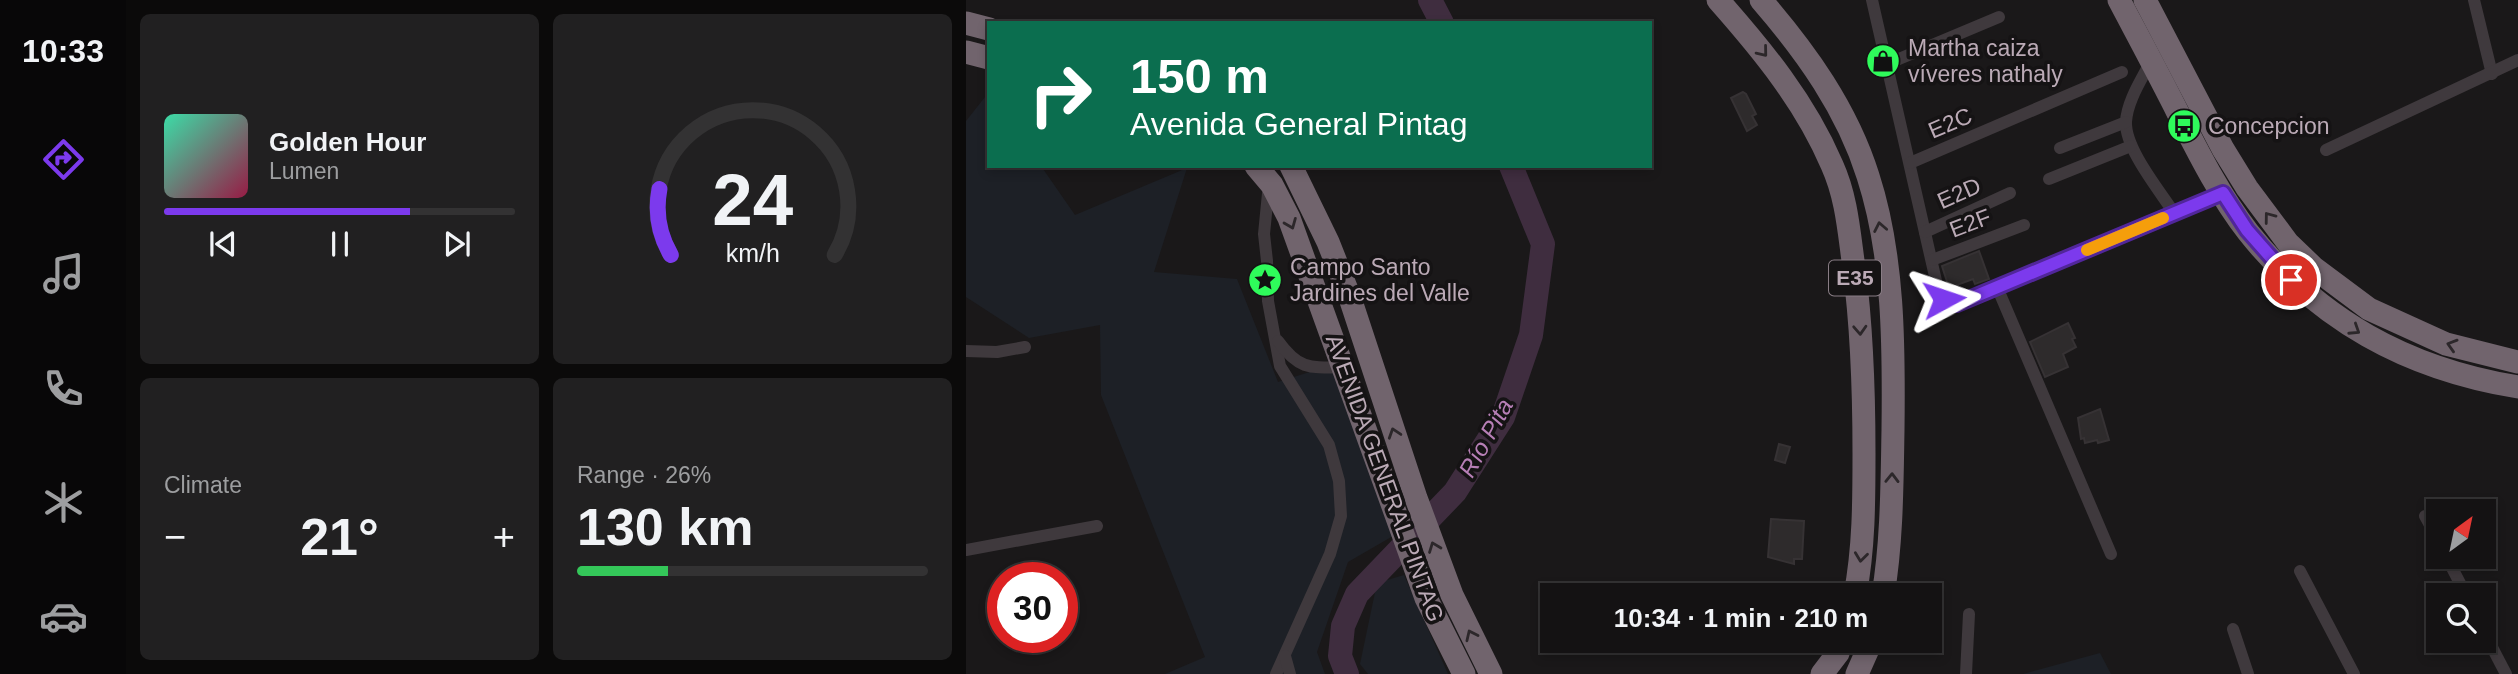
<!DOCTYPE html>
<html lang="en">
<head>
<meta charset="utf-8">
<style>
  :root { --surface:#141213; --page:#212021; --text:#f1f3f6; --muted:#9d9ea0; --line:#333233; --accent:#7c3aed }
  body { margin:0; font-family:Helvetica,sans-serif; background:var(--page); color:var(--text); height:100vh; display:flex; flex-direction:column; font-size:26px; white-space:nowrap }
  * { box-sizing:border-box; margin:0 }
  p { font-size:23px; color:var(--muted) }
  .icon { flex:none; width:38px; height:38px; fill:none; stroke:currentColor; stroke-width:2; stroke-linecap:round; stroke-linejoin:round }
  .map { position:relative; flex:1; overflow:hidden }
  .side { display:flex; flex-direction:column; gap:14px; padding:14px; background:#0b0a0a; width:840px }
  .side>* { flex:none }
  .hud { position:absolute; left:21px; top:21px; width:665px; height:147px; border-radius:0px; box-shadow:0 4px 10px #0003,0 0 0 2px var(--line); background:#0b6e4f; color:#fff; overflow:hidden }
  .needle { width:46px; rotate:33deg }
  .controls { position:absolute; left:1460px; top:499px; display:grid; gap:14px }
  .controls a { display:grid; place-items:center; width:70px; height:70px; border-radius:0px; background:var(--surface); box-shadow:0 4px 10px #0003,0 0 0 2px var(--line); font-size:35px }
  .speed { position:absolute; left:21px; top:562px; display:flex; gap:14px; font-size:35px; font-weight:700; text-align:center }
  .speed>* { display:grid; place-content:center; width:91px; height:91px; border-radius:50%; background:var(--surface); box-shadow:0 4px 10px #0003,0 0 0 2px var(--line); line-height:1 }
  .speed .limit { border:10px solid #d22; background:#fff; color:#111 }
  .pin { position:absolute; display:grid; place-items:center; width:60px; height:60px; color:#fff; margin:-30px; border:4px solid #fff; border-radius:50%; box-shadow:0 2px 7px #0007 }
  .me { position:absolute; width:77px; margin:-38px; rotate:85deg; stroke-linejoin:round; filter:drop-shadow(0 0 5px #0008) }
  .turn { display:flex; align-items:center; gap:24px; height:147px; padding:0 28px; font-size:32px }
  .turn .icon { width:91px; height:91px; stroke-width:2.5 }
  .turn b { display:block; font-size:49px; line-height:60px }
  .big { font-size:52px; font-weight:800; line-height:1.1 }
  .side .widget { flex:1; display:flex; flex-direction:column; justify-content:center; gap:10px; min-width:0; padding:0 24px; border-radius:10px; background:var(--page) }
  .side .dial { align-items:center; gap:0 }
  .dial svg { height:182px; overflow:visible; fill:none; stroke:var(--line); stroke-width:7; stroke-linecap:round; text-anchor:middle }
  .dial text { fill:var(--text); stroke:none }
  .song { display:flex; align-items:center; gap:21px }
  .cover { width:84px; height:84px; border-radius:10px; background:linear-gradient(135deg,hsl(160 70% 55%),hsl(340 70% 35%)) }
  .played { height:7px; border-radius:4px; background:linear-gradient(90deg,var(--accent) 70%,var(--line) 70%) }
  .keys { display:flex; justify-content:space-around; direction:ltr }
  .heat { display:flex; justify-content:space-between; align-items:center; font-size:38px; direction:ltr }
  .charge { height:10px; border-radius:5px; background:linear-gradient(90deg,#34c759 26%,var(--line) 0) }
  .side .tiles { flex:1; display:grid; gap:14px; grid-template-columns:repeat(2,1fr) }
  .trip { position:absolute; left:574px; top:583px; width:402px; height:70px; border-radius:0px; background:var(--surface); box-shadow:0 4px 10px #0003,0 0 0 2px var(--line); font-weight:800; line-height:70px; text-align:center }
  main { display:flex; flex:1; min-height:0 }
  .tabs { display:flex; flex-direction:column; width:126px; justify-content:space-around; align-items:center; background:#080708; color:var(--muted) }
  .tabs .icon { width:49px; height:49px }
  .tabs .on { color:var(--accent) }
  .tabs b { font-size:32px; color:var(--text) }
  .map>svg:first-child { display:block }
</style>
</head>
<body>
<main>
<nav class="tabs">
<b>10:33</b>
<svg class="icon on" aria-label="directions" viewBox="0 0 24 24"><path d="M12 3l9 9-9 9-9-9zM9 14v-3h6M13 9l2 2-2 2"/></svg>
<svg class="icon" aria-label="music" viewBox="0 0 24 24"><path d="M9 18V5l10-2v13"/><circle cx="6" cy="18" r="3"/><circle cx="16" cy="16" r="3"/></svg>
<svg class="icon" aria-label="phone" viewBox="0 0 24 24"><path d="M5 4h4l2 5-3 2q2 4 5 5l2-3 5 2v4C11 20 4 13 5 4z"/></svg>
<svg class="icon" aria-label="climate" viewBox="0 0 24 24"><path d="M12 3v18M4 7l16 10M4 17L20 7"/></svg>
<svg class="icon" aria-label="car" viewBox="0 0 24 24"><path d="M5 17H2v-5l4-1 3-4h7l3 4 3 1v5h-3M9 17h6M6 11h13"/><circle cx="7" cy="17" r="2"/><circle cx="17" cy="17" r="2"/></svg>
</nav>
<section class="side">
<div class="tiles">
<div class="widget">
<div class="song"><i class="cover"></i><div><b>Golden Hour</b><p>Lumen</p></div></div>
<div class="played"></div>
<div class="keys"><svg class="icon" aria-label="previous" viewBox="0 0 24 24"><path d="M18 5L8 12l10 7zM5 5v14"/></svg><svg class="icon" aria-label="pause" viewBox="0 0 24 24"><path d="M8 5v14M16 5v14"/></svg><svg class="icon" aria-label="next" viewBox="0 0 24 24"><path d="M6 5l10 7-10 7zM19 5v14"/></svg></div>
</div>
<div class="widget dial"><svg viewBox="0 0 100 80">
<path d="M14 69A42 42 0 1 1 86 69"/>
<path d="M14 69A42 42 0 0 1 9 40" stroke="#7c3aed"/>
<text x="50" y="56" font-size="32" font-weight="700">24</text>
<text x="50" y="72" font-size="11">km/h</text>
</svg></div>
<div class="widget"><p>Climate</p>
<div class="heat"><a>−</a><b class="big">21°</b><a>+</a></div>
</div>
<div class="widget"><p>Range · 26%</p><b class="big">130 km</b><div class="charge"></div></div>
</div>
</section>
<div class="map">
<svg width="1552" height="674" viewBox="0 0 1552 674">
  <rect width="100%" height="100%" fill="#1a1819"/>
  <g fill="#1d2026">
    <polygon points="23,92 23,166 75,166 109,215 221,168 188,272 271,279 312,382 369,364 427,536 382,562 351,652 359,674 199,674 239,657 135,395 134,325 63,338 0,297 0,121"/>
    <polygon points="438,575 482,674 402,674 394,664 411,583"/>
    <polygon points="1134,653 1145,674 1057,674"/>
  </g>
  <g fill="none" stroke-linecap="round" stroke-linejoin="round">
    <g stroke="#3f2d3f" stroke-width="24">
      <polyline points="464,0 476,23"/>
      <polyline points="381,674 374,656 377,626 391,594 489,492 537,417 565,335 577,244 545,166"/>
    </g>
  </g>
  <g fill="#2e2b2c" stroke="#363234" stroke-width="2">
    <polygon points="777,92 780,94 790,114 786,116 791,125 781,131 765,98"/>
    <polygon points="1013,251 1023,279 1009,284 1007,279 983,288 976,266"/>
    <polygon points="1102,323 1109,338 1106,339 1110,347 1097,354 1102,367 1079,377 1064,342"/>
    <polygon points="1134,409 1143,440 1132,443 1131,440 1119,443 1118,438 1115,439 1112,418"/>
    <polygon points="813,444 824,447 819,463 809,460"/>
    <polygon points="805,519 838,521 836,559 828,559 828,564 802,557"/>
  </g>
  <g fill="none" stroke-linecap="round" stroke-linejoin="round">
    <g stroke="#3f393d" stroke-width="12">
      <polyline points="906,0 973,294 978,299 991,305 1257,193"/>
      <polyline points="1508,0 1526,74"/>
      <path d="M1185,61C1176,79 1161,101 1160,122C1159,149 1194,191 1208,213"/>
      <polyline points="921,64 1033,17"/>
      <polyline points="1094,148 1160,122"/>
      <polyline points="1360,150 1552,60"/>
      <polyline points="944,163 1156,72"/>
      <polyline points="1083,179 1165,146"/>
      <polyline points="303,183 298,234 301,261 302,301 314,366 363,445 373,481 375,516 364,554 310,674"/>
      <polyline points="959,232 1044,193"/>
      <polyline points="966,260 1058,225"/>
      <polyline points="1031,287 1145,554"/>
      <path d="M312,341C333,370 344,368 377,367"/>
      <polyline points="0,351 31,352 59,347"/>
      <polyline points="1459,516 1472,540"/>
      <polyline points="0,550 131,526"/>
      <polyline points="1480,556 1500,595"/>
      <polyline points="1334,571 1388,674"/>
      <polyline points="1267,629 1282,674"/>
      <polyline points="1517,630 1540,674"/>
      <polyline points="319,656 324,674"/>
      <polyline points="1000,674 1003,614"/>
    </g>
    <g stroke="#71646d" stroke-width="23">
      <path d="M752,0C797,51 839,102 866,165C881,198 883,233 888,268C896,329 898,391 898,453C898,501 898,548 889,595"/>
      <path d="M795,0C840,52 881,109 902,176C928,256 928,347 927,430C926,485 926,541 917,595"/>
      <path d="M1153,0C1173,38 1193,75 1212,113C1233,154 1254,196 1282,232C1352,320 1441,369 1552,387"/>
      <polyline points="1179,0 1257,149 1281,188 1322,243 1348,268 1403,309 1480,344 1552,362"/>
      <polyline points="0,23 23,29"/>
      <polyline points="0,52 23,58"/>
      <polyline points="290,166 306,185 323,218 460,598 498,674"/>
      <polyline points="325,166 362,242 383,295 450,498 486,595 525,674"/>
      <polyline points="856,674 872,653 876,640"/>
      <polyline points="891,674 906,640"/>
    </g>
  </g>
  <defs><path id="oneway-chevron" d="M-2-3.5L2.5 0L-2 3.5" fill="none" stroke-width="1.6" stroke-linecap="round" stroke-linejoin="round" transform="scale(1.75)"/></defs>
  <g stroke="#2c272a">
    <use href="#oneway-chevron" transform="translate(797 52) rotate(51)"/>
    <use href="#oneway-chevron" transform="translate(1303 217) rotate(-127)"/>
    <use href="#oneway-chevron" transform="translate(325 224) rotate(68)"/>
    <use href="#oneway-chevron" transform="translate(914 227) rotate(-101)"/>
    <use href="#oneway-chevron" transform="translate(894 330) rotate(87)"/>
    <use href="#oneway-chevron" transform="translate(1389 330) rotate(33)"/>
    <use href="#oneway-chevron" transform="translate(1486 345) rotate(-163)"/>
    <use href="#oneway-chevron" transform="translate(428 433) rotate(-108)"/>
    <use href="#oneway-chevron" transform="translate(926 478) rotate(-89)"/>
    <use href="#oneway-chevron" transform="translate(468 547) rotate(-111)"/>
    <use href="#oneway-chevron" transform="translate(895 557) rotate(97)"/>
    <use href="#oneway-chevron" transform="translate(505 635) rotate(-115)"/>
  </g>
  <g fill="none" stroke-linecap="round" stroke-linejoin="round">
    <g stroke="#51269a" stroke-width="18">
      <polyline id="route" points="978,299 991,304 1257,193 1281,230 1325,280"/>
    </g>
    <use href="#route" stroke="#7c3aed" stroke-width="12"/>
    <polyline stroke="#f59e0b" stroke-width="12" points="1121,250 1197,218"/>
  </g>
  <defs>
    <g id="shop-disc" transform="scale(1.75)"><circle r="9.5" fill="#2ffb5b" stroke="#151314"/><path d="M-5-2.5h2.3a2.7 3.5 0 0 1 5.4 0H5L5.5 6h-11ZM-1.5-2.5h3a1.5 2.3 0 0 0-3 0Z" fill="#111"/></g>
    <g id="bus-disc" transform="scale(1.75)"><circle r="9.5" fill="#2ffb5b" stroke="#151314"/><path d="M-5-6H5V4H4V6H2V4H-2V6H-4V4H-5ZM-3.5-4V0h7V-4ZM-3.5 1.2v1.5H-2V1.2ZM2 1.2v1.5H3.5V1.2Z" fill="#111"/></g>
    <g id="sight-disc" transform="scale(1.75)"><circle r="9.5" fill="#2ffb5b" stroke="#151314"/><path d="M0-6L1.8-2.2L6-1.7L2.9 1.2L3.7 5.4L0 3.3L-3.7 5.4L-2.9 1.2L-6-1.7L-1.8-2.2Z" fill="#111"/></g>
  </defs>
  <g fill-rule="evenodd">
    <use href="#shop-disc" x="917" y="61"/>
    <use href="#bus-disc" x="1218" y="126"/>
    <use href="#sight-disc" x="299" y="280"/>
  </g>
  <g text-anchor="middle" stroke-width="7" stroke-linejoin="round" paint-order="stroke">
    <rect fill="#151314" stroke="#897d85" stroke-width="2" x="863" y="260.5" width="52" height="35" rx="5"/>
    <g font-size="21" font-weight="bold" fill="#bbaab6">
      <text x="889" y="285">E35</text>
    </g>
    <g font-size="23" fill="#bbaab6" stroke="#151314" text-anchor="start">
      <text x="942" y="56">Martha caiza<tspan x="942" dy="26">víveres nathaly</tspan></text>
      <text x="1242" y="134">Concepcion</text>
      <text x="324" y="275">Campo Santo<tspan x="324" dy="26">Jardines del Valle</tspan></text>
    </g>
    <g font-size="23" fill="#bbaab6" stroke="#151314">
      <text transform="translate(984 123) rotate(-23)" y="8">E2C</text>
      <text transform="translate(993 193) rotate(-24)" y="8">E2D</text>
      <text transform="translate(1004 223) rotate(-21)" y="8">E2F</text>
      <text transform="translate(419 478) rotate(70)" y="8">AVENIDA GENERAL PINTAG</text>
    </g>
    <g font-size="24" font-style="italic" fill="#b77fb6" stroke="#151314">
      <text transform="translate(520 438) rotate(-61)" y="8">Río Pita</text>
    </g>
  </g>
</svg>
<div class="controls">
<a><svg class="needle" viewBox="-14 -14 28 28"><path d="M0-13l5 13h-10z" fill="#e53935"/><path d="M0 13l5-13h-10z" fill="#9d9ea0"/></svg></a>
<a><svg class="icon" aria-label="search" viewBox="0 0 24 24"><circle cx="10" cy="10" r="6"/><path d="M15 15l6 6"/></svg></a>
</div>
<div class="speed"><div class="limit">30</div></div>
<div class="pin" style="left:1325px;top:280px;background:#d93025"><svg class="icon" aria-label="arrive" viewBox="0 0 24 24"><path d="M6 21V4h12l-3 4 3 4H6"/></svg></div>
<svg class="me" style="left:978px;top:299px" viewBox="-20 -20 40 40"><path d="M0-17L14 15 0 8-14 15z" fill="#7c3aed" stroke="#fff" stroke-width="4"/></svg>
<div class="trip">10:34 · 1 min · 210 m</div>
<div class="hud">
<div class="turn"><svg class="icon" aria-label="right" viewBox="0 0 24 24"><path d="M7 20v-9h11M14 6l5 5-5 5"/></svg><div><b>150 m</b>Avenida General Pintag</div></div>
</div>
</div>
</main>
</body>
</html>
